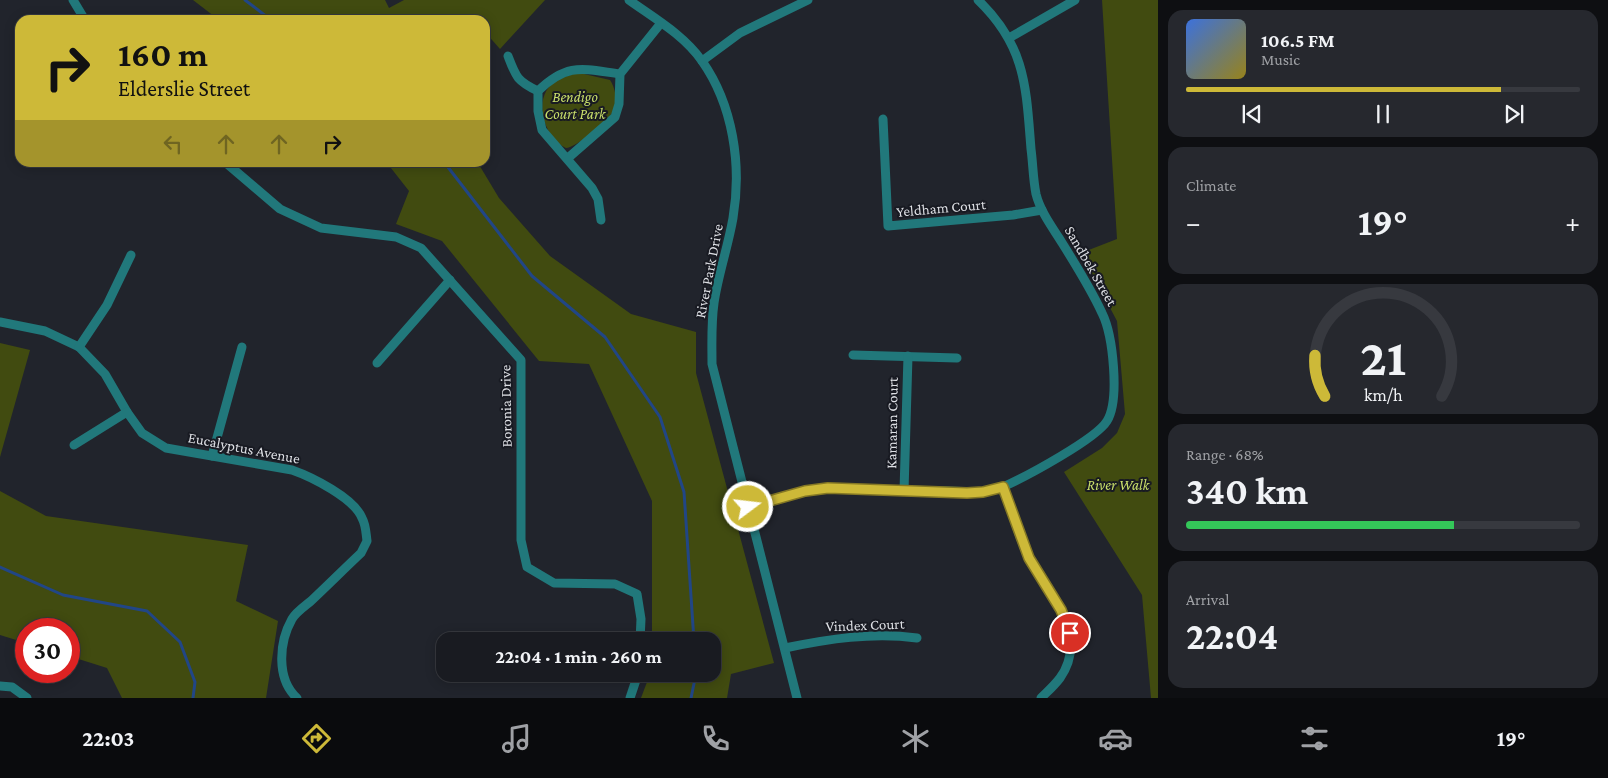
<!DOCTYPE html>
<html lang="en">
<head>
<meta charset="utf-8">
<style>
  :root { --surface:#191b21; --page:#26282e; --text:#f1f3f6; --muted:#9fa1a5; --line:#37393f; --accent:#cdb938 }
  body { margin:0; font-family:"Crimson Pro",serif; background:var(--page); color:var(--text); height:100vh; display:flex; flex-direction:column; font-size:19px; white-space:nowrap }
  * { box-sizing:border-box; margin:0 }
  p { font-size:16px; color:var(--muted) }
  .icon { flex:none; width:28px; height:28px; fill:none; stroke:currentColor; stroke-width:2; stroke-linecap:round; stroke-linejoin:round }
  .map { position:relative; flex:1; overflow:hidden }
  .panel { display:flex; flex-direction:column; gap:10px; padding:10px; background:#0e0f12; width:450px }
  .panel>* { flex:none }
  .guide { position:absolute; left:15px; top:15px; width:475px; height:152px; border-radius:15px; box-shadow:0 2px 12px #0003,0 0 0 1px var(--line); background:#cdb938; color:#111; overflow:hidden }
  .speed { position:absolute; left:15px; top:618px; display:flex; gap:10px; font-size:25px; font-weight:700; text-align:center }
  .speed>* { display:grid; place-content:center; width:65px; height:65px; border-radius:50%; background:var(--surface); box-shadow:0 2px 12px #0003,0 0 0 1px var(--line); line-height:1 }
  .speed .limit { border:8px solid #d22; background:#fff; color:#111 }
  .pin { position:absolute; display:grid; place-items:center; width:42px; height:42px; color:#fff; margin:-21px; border:2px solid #fff; border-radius:50%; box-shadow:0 1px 5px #0007 }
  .me { position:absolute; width:55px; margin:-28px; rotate:75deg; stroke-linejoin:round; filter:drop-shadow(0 0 4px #0008) }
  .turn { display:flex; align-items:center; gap:18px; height:105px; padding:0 20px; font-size:22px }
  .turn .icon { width:65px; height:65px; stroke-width:2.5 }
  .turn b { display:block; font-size:35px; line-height:42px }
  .lanes { display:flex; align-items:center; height:48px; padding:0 20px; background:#0003; justify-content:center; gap:25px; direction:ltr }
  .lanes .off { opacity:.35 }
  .big { font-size:38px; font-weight:700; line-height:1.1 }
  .panel .widget { flex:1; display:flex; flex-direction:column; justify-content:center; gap:8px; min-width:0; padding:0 18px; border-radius:15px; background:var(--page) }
  .panel .dial { align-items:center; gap:0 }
  .dial svg { height:130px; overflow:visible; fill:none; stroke:var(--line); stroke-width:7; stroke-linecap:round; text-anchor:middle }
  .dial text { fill:var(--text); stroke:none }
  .song { display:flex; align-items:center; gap:15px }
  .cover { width:60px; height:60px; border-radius:8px; background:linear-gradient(135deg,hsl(220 70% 55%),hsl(50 70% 35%)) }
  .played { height:5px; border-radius:2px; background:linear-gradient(90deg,var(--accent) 80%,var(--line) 80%) }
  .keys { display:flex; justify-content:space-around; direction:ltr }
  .heat { display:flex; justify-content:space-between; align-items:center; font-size:28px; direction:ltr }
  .charge { height:8px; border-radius:4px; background:linear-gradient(90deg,#34c759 68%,var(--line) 0) }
  .trip { position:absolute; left:436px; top:632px; width:285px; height:50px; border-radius:15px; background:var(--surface); box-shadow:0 2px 12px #0003,0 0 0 1px var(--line); font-weight:700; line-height:50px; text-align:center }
  .menu { display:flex; height:80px; justify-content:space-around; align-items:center; background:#0a0b0d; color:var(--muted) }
  .menu .icon { width:35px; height:35px }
  .menu .current { color:var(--accent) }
  .menu b { font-size:22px; color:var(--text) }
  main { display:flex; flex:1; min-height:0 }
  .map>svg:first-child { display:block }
</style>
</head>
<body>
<main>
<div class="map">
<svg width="1158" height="698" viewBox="0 0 1158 698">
  <rect width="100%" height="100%" fill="#21242c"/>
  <g fill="#414b10">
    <polygon points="193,0 385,0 389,8 404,0 545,0 500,49 485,32 485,20 219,20"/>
    <polygon points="1102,0 1158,0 1158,698 1151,698 1142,595 1064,472 1102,448 1117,433 1125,414 1117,321 1081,253 1117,239"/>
    <path d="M573,74H584L610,80C615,87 618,101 614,110C609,120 576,148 566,148C546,139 534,105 549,87C555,80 565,77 573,74Z"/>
    <polygon points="387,163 478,163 499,198 550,256 631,314 696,332 696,373 774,663 731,674 727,698 641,698 650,674 712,674 712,641 652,641 652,501 589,364 539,361 442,241 396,224 409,191"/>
    <polygon points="0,343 30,350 0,457"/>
    <polygon points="0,491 46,516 248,545 236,601 278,621 266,698 122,698 107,668 69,656 69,629 26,629 26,643 0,635"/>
  </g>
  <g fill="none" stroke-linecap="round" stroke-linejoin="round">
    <g stroke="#214686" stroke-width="3">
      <polyline points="245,0 271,20"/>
      <polyline points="444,162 532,276 605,337 660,417 684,492 694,641"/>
      <polyline points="0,567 63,595 147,611 180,642 195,682 193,698"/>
      <polyline points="691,698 696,674"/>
    </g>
    <g stroke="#21787b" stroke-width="9">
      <polyline points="73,0 85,20"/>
      <path d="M629,0C654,18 684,35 702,61C733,105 742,165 733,218C728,247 718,275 714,303C711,324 712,344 712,364L797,698"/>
      <polyline points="1009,38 1075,0"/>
      <path d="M508,56C516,77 517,81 538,91"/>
      <polyline points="702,61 740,33 808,0"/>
      <polyline points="883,119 888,226 1013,215 1042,210"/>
      <polyline points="568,158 615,117 619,104 620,74 661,23"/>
      <polyline points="225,162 280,209 321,228 396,237 421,248 521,360 521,540 527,567 554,583 615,584 637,594 641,619 640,641"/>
      <path d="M601,220L598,199L592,188L542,130L538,111V91C568,62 583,69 620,74"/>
      <path d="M0,322L45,331L79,347L105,374L127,412L142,433L166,448L292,470C312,477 354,498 362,518C366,525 366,534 367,541L361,553C344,569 328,585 311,601C305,606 296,612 292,619C279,642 276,679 297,698"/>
      <polyline points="79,347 107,305 131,255"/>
      <polyline points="853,355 957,358"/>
      <polyline points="377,363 450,280"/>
      <polyline points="74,445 127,412"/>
      <polyline points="212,456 242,347"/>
      <path d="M1003,487C1012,510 1017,534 1028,556C1046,593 1091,635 1060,678C1054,686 1047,692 1041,698"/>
      <polyline points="904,491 908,356"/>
      <path d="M748,507L805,491L828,488L983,492C991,490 999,489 1005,486C1027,476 1096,439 1107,421C1120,400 1113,335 1102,313C1090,287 1074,262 1059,238C1050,224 1040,210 1036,194C1033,179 1033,164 1031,149C1026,87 1026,46 978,0"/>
      <path d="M785,648C828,639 872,632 917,638"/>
      <polyline points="0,686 12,687 27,698"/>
      <polyline points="630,698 638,674"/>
    </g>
  </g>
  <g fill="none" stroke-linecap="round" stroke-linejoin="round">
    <g stroke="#857824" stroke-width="12">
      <polyline id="route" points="748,507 805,491 828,488 967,493 983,492 1003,487 1029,558 1061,610 1070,633"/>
    </g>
    <use href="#route" stroke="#cdb938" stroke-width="9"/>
  </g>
  <g text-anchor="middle" stroke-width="4" stroke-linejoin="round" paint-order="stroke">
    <g font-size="15" font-style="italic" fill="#c9df6a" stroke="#181a22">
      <text x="575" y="102">Bendigo<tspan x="575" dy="17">Court Park</tspan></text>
      <text x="1118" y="490">River Walk</text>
    </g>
    <g font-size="15" fill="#dddfe4" stroke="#181a22">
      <text transform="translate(941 208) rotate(-5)" y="5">Yeldham Court</text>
      <text transform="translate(1091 266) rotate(60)" y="5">Sandbek Street</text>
      <text transform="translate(709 271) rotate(-79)" y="5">River Park Drive</text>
      <text transform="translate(506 406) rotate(-91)" y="5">Boronia Drive</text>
      <text transform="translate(892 423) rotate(-89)" y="5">Kamaran Court</text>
      <text transform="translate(244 448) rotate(11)" y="5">Eucalyptus Avenue</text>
      <text transform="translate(865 625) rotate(-2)" y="5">Vindex Court</text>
    </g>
  </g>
</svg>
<div class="speed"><div class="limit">30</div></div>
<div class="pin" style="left:1070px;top:633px;background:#d93025"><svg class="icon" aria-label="arrive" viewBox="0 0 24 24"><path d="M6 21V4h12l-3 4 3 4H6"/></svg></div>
<svg class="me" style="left:748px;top:507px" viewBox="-20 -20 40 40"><circle r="17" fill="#cdb938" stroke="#fff" stroke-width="3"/><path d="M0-11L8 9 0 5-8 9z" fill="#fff"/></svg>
<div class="trip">22:04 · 1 min · 260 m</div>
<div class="guide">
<div class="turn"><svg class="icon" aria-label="right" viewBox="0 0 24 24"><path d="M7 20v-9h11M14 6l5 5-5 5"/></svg><div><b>160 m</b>Elderslie Street</div></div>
<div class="lanes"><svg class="icon off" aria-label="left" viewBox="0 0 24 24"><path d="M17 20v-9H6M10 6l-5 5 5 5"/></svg><svg class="icon off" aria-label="ahead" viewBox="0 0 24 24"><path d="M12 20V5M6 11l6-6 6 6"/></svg><svg class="icon off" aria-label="ahead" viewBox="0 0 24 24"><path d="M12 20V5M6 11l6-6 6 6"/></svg><svg class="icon" aria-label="right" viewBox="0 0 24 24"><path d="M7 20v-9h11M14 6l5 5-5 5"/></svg></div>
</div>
</div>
<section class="panel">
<div class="widget">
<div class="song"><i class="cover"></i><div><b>106.5 FM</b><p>Music</p></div></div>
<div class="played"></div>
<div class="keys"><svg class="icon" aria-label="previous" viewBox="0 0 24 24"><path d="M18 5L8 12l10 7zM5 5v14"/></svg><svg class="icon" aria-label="pause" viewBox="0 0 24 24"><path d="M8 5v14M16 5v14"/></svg><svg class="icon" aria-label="next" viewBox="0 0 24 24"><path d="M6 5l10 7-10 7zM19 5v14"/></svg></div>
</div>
<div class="widget"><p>Climate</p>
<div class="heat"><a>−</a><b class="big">19°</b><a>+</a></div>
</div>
<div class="widget dial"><svg viewBox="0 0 100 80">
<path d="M14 69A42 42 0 1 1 86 69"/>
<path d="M14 69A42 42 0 0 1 8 44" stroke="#cdb938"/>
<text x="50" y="56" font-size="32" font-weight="700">21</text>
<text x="50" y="72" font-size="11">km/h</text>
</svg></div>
<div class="widget"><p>Range · 68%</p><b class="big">340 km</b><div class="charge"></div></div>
<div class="widget"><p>Arrival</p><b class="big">22:04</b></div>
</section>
</main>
<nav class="menu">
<b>22:03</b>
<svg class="icon current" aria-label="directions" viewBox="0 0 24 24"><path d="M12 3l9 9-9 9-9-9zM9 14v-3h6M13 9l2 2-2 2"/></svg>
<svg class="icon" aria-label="music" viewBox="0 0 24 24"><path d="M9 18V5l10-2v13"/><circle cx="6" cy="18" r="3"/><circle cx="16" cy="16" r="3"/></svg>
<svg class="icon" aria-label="phone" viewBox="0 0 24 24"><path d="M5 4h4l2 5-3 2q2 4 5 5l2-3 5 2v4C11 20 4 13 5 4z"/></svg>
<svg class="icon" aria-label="climate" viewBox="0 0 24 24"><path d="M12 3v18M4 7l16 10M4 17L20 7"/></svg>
<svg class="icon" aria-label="car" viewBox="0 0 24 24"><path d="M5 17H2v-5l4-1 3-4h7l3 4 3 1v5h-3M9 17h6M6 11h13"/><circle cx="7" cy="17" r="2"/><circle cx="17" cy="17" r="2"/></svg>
<svg class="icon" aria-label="filters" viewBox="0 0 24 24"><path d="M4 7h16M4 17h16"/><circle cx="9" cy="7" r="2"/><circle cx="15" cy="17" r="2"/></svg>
<b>19°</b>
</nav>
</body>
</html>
